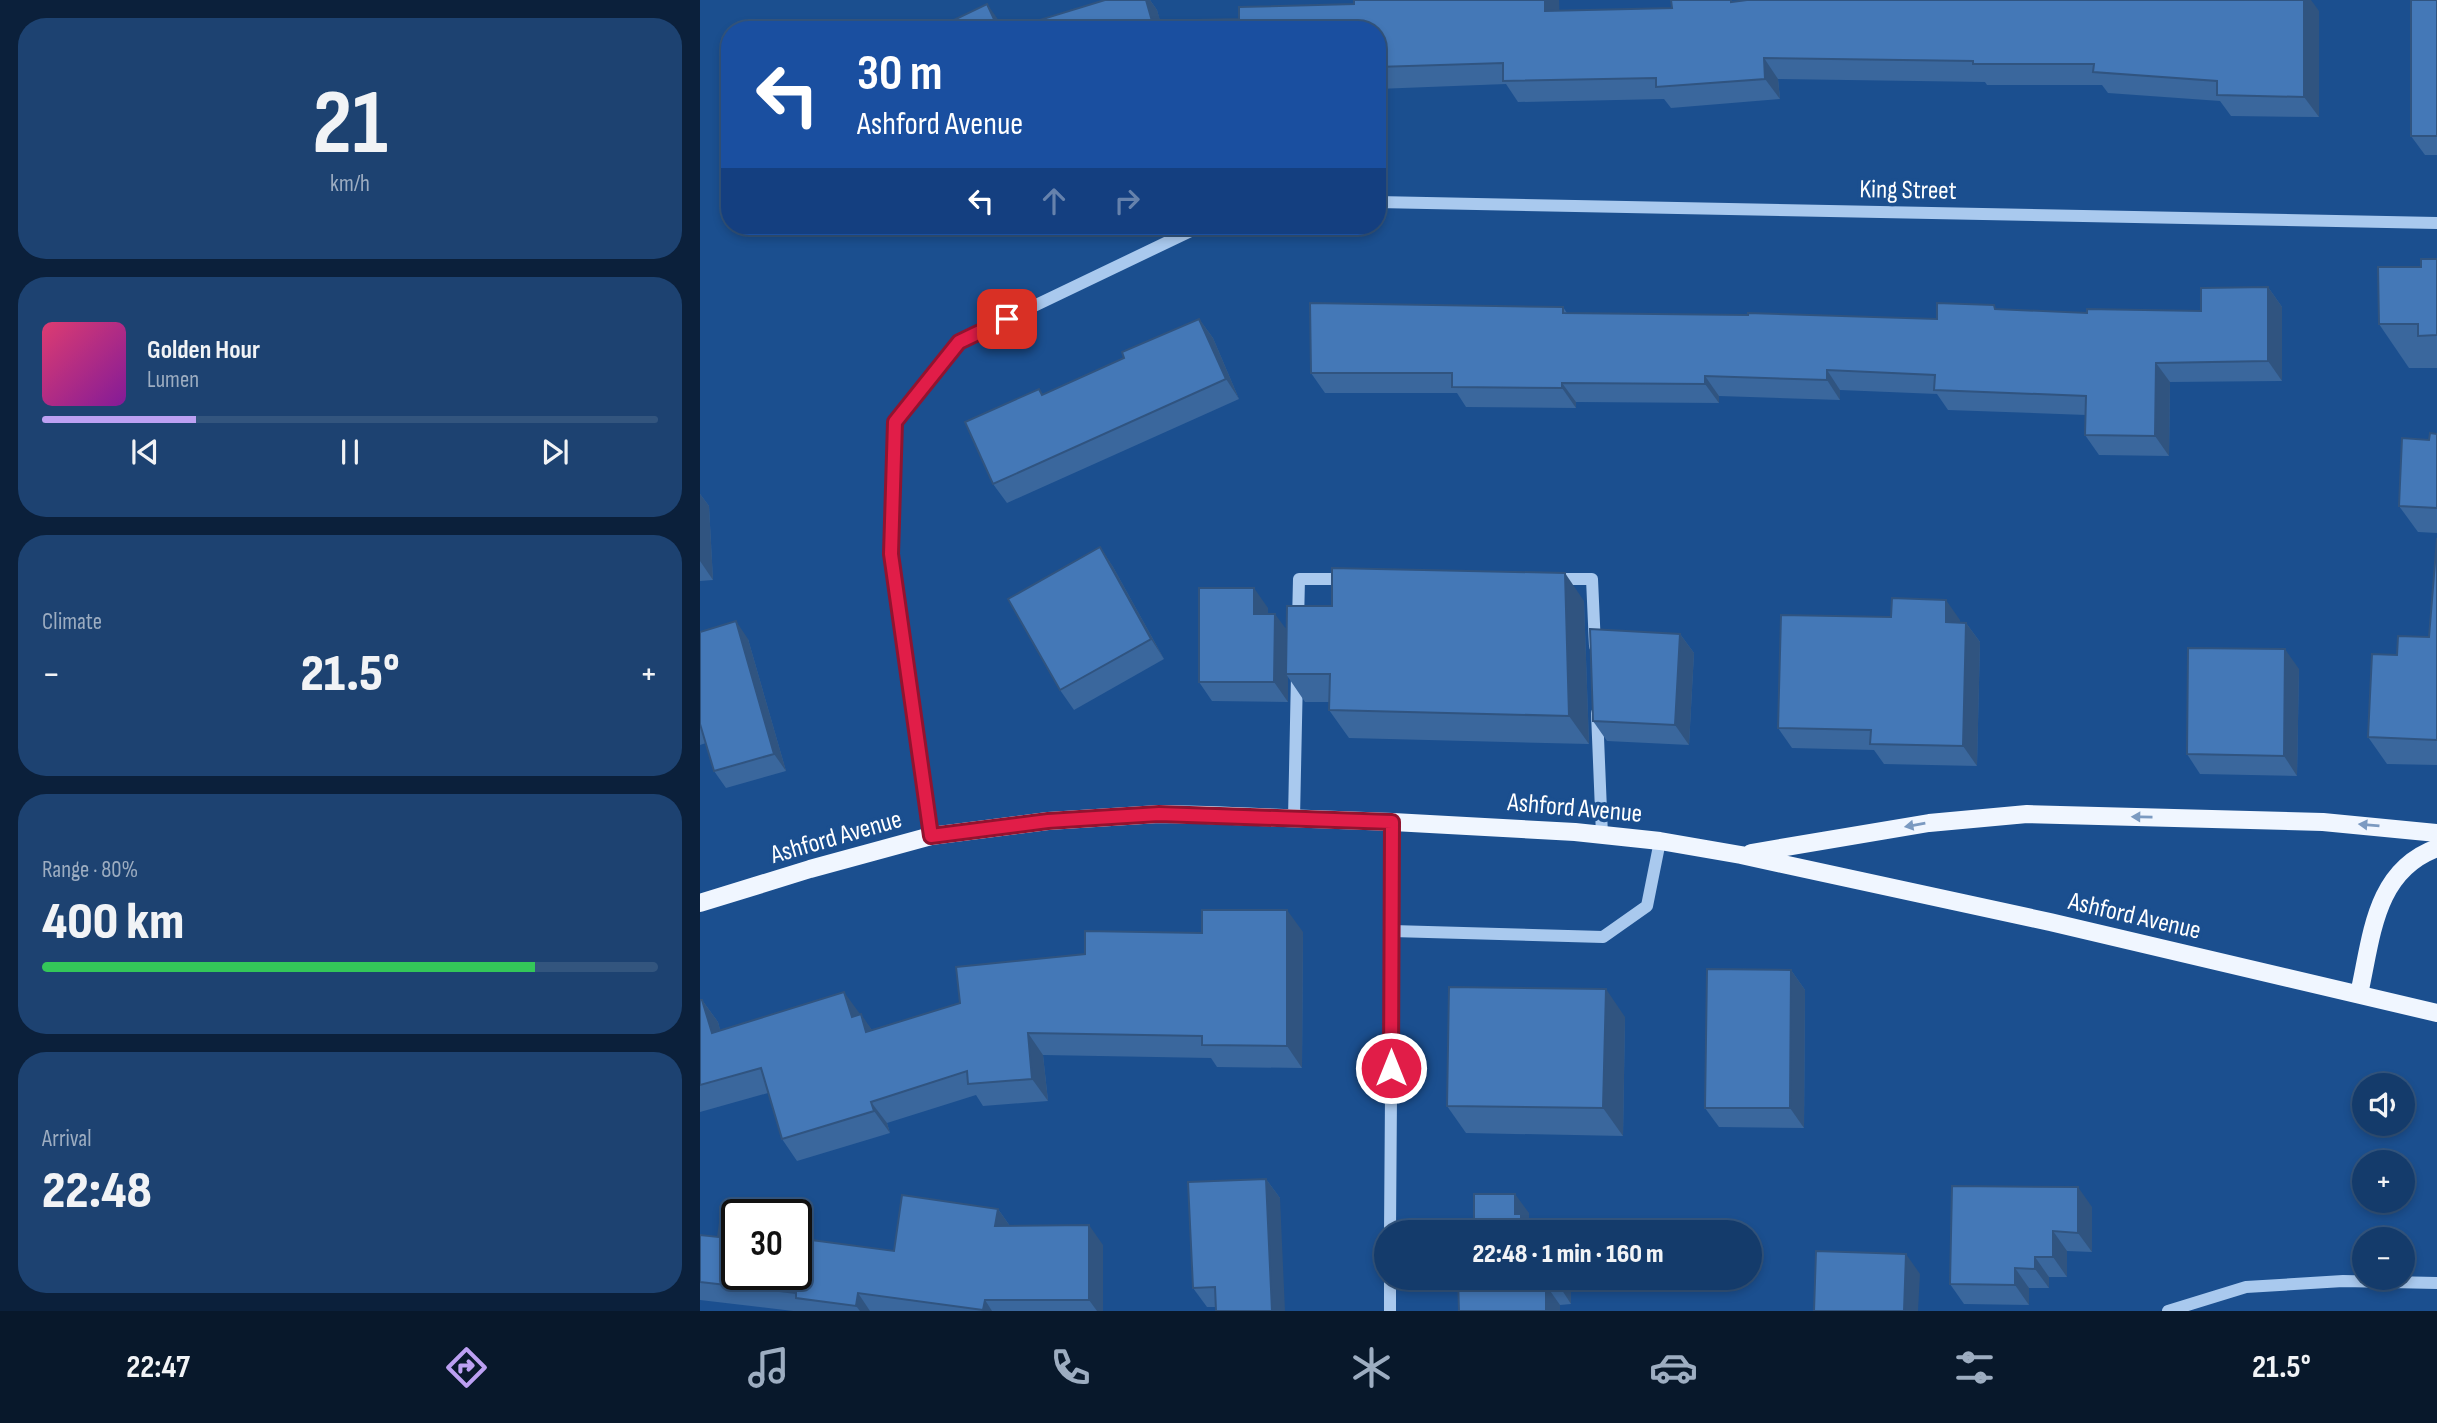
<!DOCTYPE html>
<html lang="en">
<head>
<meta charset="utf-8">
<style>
  :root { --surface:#143b6b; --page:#1d4271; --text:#f1f3f6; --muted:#9dadc1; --line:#33557e; --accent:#bca0f2 }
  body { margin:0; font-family:"Sofia Sans Condensed",sans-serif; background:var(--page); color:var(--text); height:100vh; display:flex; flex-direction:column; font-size:26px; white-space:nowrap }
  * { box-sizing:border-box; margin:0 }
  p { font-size:23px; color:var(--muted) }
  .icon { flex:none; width:38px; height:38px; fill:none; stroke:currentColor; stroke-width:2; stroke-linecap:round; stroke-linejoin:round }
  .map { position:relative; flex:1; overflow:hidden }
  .panel { display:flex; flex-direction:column; gap:18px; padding:18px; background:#0b203b; width:700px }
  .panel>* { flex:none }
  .top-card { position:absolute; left:21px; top:21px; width:665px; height:214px; border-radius:28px; box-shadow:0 4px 10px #0003,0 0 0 2px var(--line); background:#1a4fa0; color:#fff; overflow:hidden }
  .fabs { position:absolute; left:1652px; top:1073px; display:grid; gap:14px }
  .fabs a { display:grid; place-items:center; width:63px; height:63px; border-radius:50%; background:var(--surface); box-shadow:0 4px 10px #0003,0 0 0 2px var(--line); font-size:35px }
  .speed { position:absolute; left:21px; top:1199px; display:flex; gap:14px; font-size:35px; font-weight:700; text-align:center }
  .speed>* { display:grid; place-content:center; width:91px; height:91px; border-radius:50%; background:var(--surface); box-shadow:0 4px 10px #0003,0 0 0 2px var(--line); line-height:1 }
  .speed .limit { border:4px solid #111; border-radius:10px; background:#fff; color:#111 }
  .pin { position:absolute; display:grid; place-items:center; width:60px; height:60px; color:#fff; margin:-30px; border-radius:14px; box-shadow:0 4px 10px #0006 }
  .me { position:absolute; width:77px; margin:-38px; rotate:0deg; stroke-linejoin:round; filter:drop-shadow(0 0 5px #0008) }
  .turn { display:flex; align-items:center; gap:24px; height:147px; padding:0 21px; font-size:32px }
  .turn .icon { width:91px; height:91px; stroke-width:2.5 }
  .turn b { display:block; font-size:49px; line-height:60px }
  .lanes { display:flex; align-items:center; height:66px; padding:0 21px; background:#0003; justify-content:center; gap:35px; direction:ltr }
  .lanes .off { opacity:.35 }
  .big { font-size:52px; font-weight:800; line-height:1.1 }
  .panel .card { flex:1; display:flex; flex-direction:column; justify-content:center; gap:10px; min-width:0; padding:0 24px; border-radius:28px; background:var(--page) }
  .panel .dial { align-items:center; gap:0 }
  .dial b { font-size:91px; line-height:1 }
  .song { display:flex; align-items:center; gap:21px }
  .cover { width:84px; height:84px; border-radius:10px; background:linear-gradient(135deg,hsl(340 70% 55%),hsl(290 70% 35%)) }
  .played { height:7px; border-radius:4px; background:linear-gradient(90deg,var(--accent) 25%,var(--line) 25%) }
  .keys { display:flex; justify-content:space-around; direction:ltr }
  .heat { display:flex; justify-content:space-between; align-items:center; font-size:38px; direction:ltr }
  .charge { height:10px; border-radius:5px; background:linear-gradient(90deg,#34c759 80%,var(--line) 0) }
  .trip { position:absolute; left:674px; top:1220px; width:388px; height:70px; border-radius:35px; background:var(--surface); box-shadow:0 4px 10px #0003,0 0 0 2px var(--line); font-weight:800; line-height:70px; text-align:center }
  .menu { display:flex; height:112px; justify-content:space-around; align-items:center; background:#08182b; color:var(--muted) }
  .menu .icon { width:49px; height:49px }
  .menu .selected { color:var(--accent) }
  .menu b { font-size:32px; color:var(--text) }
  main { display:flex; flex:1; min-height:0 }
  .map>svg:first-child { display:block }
</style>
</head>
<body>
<main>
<section class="panel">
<div class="card dial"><b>21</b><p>km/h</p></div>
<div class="card">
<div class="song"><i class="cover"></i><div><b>Golden Hour</b><p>Lumen</p></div></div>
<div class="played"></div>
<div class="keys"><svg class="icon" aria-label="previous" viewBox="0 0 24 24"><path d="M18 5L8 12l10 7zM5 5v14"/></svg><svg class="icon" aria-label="pause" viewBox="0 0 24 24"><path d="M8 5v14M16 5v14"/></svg><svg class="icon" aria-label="next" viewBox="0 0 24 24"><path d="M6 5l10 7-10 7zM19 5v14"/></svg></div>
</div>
<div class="card"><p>Climate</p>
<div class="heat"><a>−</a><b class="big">21.5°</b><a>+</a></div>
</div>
<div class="card"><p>Range · 80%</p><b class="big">400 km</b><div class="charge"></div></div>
<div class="card"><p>Arrival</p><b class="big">22:48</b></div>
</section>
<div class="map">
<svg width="1737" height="1311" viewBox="0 0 1737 1311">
  <rect width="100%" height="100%" fill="#1b4f8f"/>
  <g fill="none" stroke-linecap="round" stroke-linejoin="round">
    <g stroke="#a9c9ee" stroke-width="12">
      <polyline points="677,202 1737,223"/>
      <polyline points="854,579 892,579 895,646"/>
      <polyline points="598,622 599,579 647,579"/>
      <polyline points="897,713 902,835"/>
      <polyline points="594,818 597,675"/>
      <polyline points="231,836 191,554 195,422 259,342 501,226"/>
      <polyline points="692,931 903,937 947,906 960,841"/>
      <polyline points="690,1232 693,822"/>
      <polyline points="690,1311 690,1278"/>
      <polyline points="1468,1311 1546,1287 1643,1281 1737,1283"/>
    </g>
    <g stroke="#f0f6ff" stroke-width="18">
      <polyline points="1051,853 1229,823 1327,814 1623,822 1737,833"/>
      <polyline points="0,903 110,869 231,836 348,821 459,814 506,815 693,822 875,832 960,841 1041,855 1350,922 1737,1013"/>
      <path d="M1659,994C1672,937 1674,871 1737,848"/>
    </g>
  </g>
  <g fill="#3a679d">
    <polygon points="405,0 450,0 457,10 460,21 539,19 654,4 654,0 859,0 859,10 1619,11 1619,117 1531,116 1520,101 1408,93 1402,85 1287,85 1285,82 1078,79 1080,99 971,108 964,99 818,102 806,84 677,89 677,30 307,30"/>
    <polygon points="1737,0 1737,155 1725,155 1711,136 1712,25"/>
    <polygon points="1737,259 1737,368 1709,368 1679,324 1721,267"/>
    <polygon points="1568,287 1582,307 1582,381 1470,382 1469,456 1399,455 1385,435 1386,415 1248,410 1237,394 1140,390 1140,400 1019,396 1019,403 876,402 876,408 766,407 757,393 625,393 611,373 863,307 867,313 1237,319 1297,309 1387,313 1501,311"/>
    <polygon points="499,319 513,338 539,399 307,503 293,484 339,389 343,395 424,358"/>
    <polygon points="1737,434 1737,533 1718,532 1699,506 1729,440"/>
    <polygon points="0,494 9,506 13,580 0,581"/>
    <polygon points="1737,538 1737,765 1687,764 1668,737 1697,655 1729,637"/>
    <polygon points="400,547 413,567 464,659 374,710 360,690"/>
    <polygon points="884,601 889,744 649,738 629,710 629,702 605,702 588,677 588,702 512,701 499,682 568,608 568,614 587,630 632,606"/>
    <polygon points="1260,620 1260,623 1266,623 1280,642 1277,766 1184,764 1174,750 1092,748 1078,728"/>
    <polygon points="0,632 48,639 86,771 26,788 14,771 6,743 0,745"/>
    <polygon points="980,634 994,653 989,745 907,741 893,721"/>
    <polygon points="1599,669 1597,776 1500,774 1487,754"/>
    <polygon points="603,932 602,1068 517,1067 511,1058 343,1055 348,1101 283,1106 276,1095 187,1123 190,1133 97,1161 82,1139 68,1093 0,1112 0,1000 2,1000 18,1022 20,1030 160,1015 172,1030 260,1003 385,954 502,933"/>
    <polygon points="1091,970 1105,990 1104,1128 1019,1127 1005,1108"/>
    <polygon points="925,1017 923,1136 766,1133 747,1106"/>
    <polygon points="566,1179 580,1198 516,1307 507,1307 493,1288"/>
    <polygon points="1392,1207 1392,1252 1367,1251 1367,1277 1349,1277 1349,1288 1329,1288 1329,1305 1264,1304 1250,1284"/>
    <polygon points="298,1209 310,1226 403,1245 403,1311 93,1311 0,1300 0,1235 37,1274 194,1251"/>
    <polygon points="758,1278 871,1278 871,1304 860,1305 860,1311 759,1311"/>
  </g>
  <g fill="#305480">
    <polygon points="446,0 450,0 457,10 463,30 452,21"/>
    <polygon points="845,0 859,0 860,32 845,11"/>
    <polygon points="1604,0 1611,0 1619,11 1619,117 1604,97"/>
    <polygon points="287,4 302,25 304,30 299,30"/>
    <polygon points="1064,58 1078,79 1080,99 1065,79"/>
    <polygon points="1568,287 1582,307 1582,381 1568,361"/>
    <polygon points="499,319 513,338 539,399 526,379"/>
    <polygon points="1456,363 1470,382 1469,456 1455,436"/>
    <polygon points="1127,370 1140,390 1140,400 1127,380"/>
    <polygon points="1005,376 1019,396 1019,403 1005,384"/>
    <polygon points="862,383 876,402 876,408 862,388"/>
    <polygon points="0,494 9,506 13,580 0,561"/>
    <polygon points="400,547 413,567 464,659 451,639"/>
    <polygon points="865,573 884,601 889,744 869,716"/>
    <polygon points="554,588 568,608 568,633 554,614"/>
    <polygon points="1246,600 1260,620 1260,642 1246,622"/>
    <polygon points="575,614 589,633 586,674 588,677 588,702 574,682"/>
    <polygon points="36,621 48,639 86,771 74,754"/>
    <polygon points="1266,623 1280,642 1277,766 1263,746"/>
    <polygon points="980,634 994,653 989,745 975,725"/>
    <polygon points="1585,649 1599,669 1597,776 1584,756"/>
    <polygon points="587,910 603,932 602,1068 587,1046"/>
    <polygon points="1091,970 1105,990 1104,1128 1090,1108"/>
    <polygon points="906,989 925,1017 923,1136 903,1108"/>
    <polygon points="144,992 160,1014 168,1039 152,1017"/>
    <polygon points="2,1000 18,1022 27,1055 12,1033"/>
    <polygon points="161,1014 176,1036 166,1032"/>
    <polygon points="328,1033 343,1055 348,1101 332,1079"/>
    <polygon points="171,1102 187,1123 190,1133 174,1111"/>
    <polygon points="566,1179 580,1198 585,1311 572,1311"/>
    <polygon points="1378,1187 1392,1207 1392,1252 1378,1233"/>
    <polygon points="815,1194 829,1213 829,1225 834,1232 815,1214"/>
    <polygon points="298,1209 312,1229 295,1226"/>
    <polygon points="857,1219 866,1232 857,1232"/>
    <polygon points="389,1225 403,1245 403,1311 397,1311 389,1300"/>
    <polygon points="1353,1231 1367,1251 1367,1277 1353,1257"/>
    <polygon points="1206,1254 1220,1274 1218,1311 1204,1311"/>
    <polygon points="1335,1257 1349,1277 1349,1288 1335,1269"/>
    <polygon points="1315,1268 1329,1288 1329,1305 1315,1285"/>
    <polygon points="857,1278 871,1278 871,1304 858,1284"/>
    <polygon points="846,1285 860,1305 860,1311 846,1311"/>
    <polygon points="158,1293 170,1311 160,1311 156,1306"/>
    <polygon points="285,1300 292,1311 284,1311 283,1310"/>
  </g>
  <g fill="#4478b7" stroke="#305480" stroke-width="2">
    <polygon points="405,0 446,0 452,21 539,19 539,7 654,4 654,0 845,0 845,11 972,8 971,0 1031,0 1031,2 1047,0 1604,0 1604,97 1517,95 1517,81 1393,72 1394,64 1273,64 1273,61 1064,58 1065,79 956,87 956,78 803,81 803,63 677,67 677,30 307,30"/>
    <rect x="1711" y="0" width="26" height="136"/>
    <polygon points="287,4 299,30 233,30"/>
    <polygon points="1721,259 1737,259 1737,335 1718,336 1718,324 1679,324 1678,267 1721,267"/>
    <polygon points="1568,287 1568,361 1456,363 1455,436 1385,435 1386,396 1234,390 1235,375 1127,370 1127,380 1005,376 1005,384 862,383 862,388 752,387 752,373 611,373 610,303 863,307 863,313 1048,315 1048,313 1237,319 1237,303 1294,305 1295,309 1387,313 1387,309 1501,311 1501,288"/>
    <polygon points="499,319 526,379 293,484 265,422 339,389 342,395 424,358 422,352"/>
    <polygon points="1730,433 1737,434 1737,508 1699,506 1702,438 1729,440"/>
    <polygon points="1737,538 1737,740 1668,737 1672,654 1697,655 1698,636 1729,637"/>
    <polygon points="400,547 451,639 360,690 308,599"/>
    <polygon points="632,568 865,573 869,716 629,710 630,674 586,674 587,606 632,606"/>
    <polygon points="499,588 554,588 554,614 575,614 574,682 499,682"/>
    <polygon points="1192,598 1246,600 1246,622 1266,623 1263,746 1170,744 1171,730 1078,728 1081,615 1191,617"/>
    <polygon points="36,621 74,754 14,771 0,724 0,632"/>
    <polygon points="890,629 980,634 975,725 893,721"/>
    <polygon points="1488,648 1585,649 1584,756 1487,754"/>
    <polygon points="502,910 587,910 587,1046 502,1045 502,1036 328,1033 332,1079 268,1084 267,1071 171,1102 174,1111 82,1139 61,1068 0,1085 0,1000 2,1000 12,1033 144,992 152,1017 161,1014 166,1032 260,1003 256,967 385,954 385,931 502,933"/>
    <polygon points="1007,969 1091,970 1090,1108 1005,1108"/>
    <polygon points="749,987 906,989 903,1108 747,1106"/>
    <polygon points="566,1179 572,1311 516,1311 515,1287 493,1288 488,1182"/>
    <polygon points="1252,1186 1378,1187 1378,1233 1353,1231 1353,1257 1335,1257 1335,1269 1315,1268 1315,1285 1250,1284"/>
    <polygon points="774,1194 815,1194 815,1214 821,1214 821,1220 857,1219 857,1232 757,1232 757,1224 774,1223"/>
    <polygon points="202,1195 298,1209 295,1226 389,1225 389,1300 285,1300 283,1310 158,1293 156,1306 96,1298 96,1293 0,1282 0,1235 18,1237 22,1208 63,1213 63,1214 37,1214 37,1274 96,1274 96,1238 194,1251"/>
    <polygon points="1116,1251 1206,1254 1204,1311 1114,1311"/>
    <polygon points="758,1278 857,1278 858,1284 846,1285 846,1311 759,1311"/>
  </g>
  <defs><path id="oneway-solid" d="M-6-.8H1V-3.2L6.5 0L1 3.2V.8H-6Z" transform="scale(1.75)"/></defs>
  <g fill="#7b9ac1">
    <use href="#oneway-solid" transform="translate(1442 817) rotate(-179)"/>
    <use href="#oneway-solid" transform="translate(1215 825) rotate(170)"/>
    <use href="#oneway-solid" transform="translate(1669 825) rotate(-175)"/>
  </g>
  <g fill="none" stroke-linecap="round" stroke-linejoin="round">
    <g stroke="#92132f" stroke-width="18">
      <polyline id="route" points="307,319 259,342 195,422 191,554 231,836 348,821 459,814 692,822 691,1068"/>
    </g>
    <use href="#route" stroke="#e11d48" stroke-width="12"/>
  </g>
  <g text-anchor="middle" stroke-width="7" stroke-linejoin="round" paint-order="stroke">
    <g font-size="26" fill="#fff" stroke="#1b4f8f">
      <text transform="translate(1208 189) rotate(1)" y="9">King Street</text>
      <text transform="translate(875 807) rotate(5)" y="9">Ashford Avenue</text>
      <text transform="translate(136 836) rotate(-16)" y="9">Ashford Avenue</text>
      <text transform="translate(1435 915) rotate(13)" y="9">Ashford Avenue</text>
    </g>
  </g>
</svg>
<div class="fabs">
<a><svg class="icon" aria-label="sound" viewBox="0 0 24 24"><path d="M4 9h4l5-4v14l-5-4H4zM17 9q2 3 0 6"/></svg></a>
<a>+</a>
<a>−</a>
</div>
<div class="speed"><div class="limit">30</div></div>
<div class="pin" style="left:307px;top:319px;background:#d93025"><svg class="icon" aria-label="arrive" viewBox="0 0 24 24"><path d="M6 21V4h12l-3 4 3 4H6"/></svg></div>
<svg class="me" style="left:691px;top:1068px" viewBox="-20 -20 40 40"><circle r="17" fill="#e11d48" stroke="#fff" stroke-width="3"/><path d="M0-11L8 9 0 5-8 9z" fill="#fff"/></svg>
<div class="trip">22:48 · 1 min · 160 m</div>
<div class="top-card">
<div class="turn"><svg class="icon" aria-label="left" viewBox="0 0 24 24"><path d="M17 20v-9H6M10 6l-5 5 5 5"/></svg><div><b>30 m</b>Ashford Avenue</div></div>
<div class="lanes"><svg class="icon" aria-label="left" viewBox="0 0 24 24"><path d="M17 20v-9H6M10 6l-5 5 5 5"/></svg><svg class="icon off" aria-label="ahead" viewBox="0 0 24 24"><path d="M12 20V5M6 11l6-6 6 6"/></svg><svg class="icon off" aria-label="right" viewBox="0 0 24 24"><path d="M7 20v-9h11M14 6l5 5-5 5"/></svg></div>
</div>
</div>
</main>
<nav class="menu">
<b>22:47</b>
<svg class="icon selected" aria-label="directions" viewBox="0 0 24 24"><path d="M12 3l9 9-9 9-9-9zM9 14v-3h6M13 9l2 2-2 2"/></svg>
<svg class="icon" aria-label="music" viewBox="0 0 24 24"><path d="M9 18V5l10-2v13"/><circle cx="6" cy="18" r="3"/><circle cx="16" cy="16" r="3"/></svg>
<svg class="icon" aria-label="phone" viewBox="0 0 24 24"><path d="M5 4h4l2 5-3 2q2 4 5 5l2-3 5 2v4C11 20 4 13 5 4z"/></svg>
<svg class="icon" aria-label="climate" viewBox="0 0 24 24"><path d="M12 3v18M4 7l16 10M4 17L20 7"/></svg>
<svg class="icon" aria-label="car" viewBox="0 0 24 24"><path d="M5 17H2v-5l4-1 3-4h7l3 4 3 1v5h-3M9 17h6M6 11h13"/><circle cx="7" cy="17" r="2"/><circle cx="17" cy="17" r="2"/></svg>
<svg class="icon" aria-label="filters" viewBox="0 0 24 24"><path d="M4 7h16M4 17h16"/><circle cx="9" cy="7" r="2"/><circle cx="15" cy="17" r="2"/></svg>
<b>21.5°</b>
</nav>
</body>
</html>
